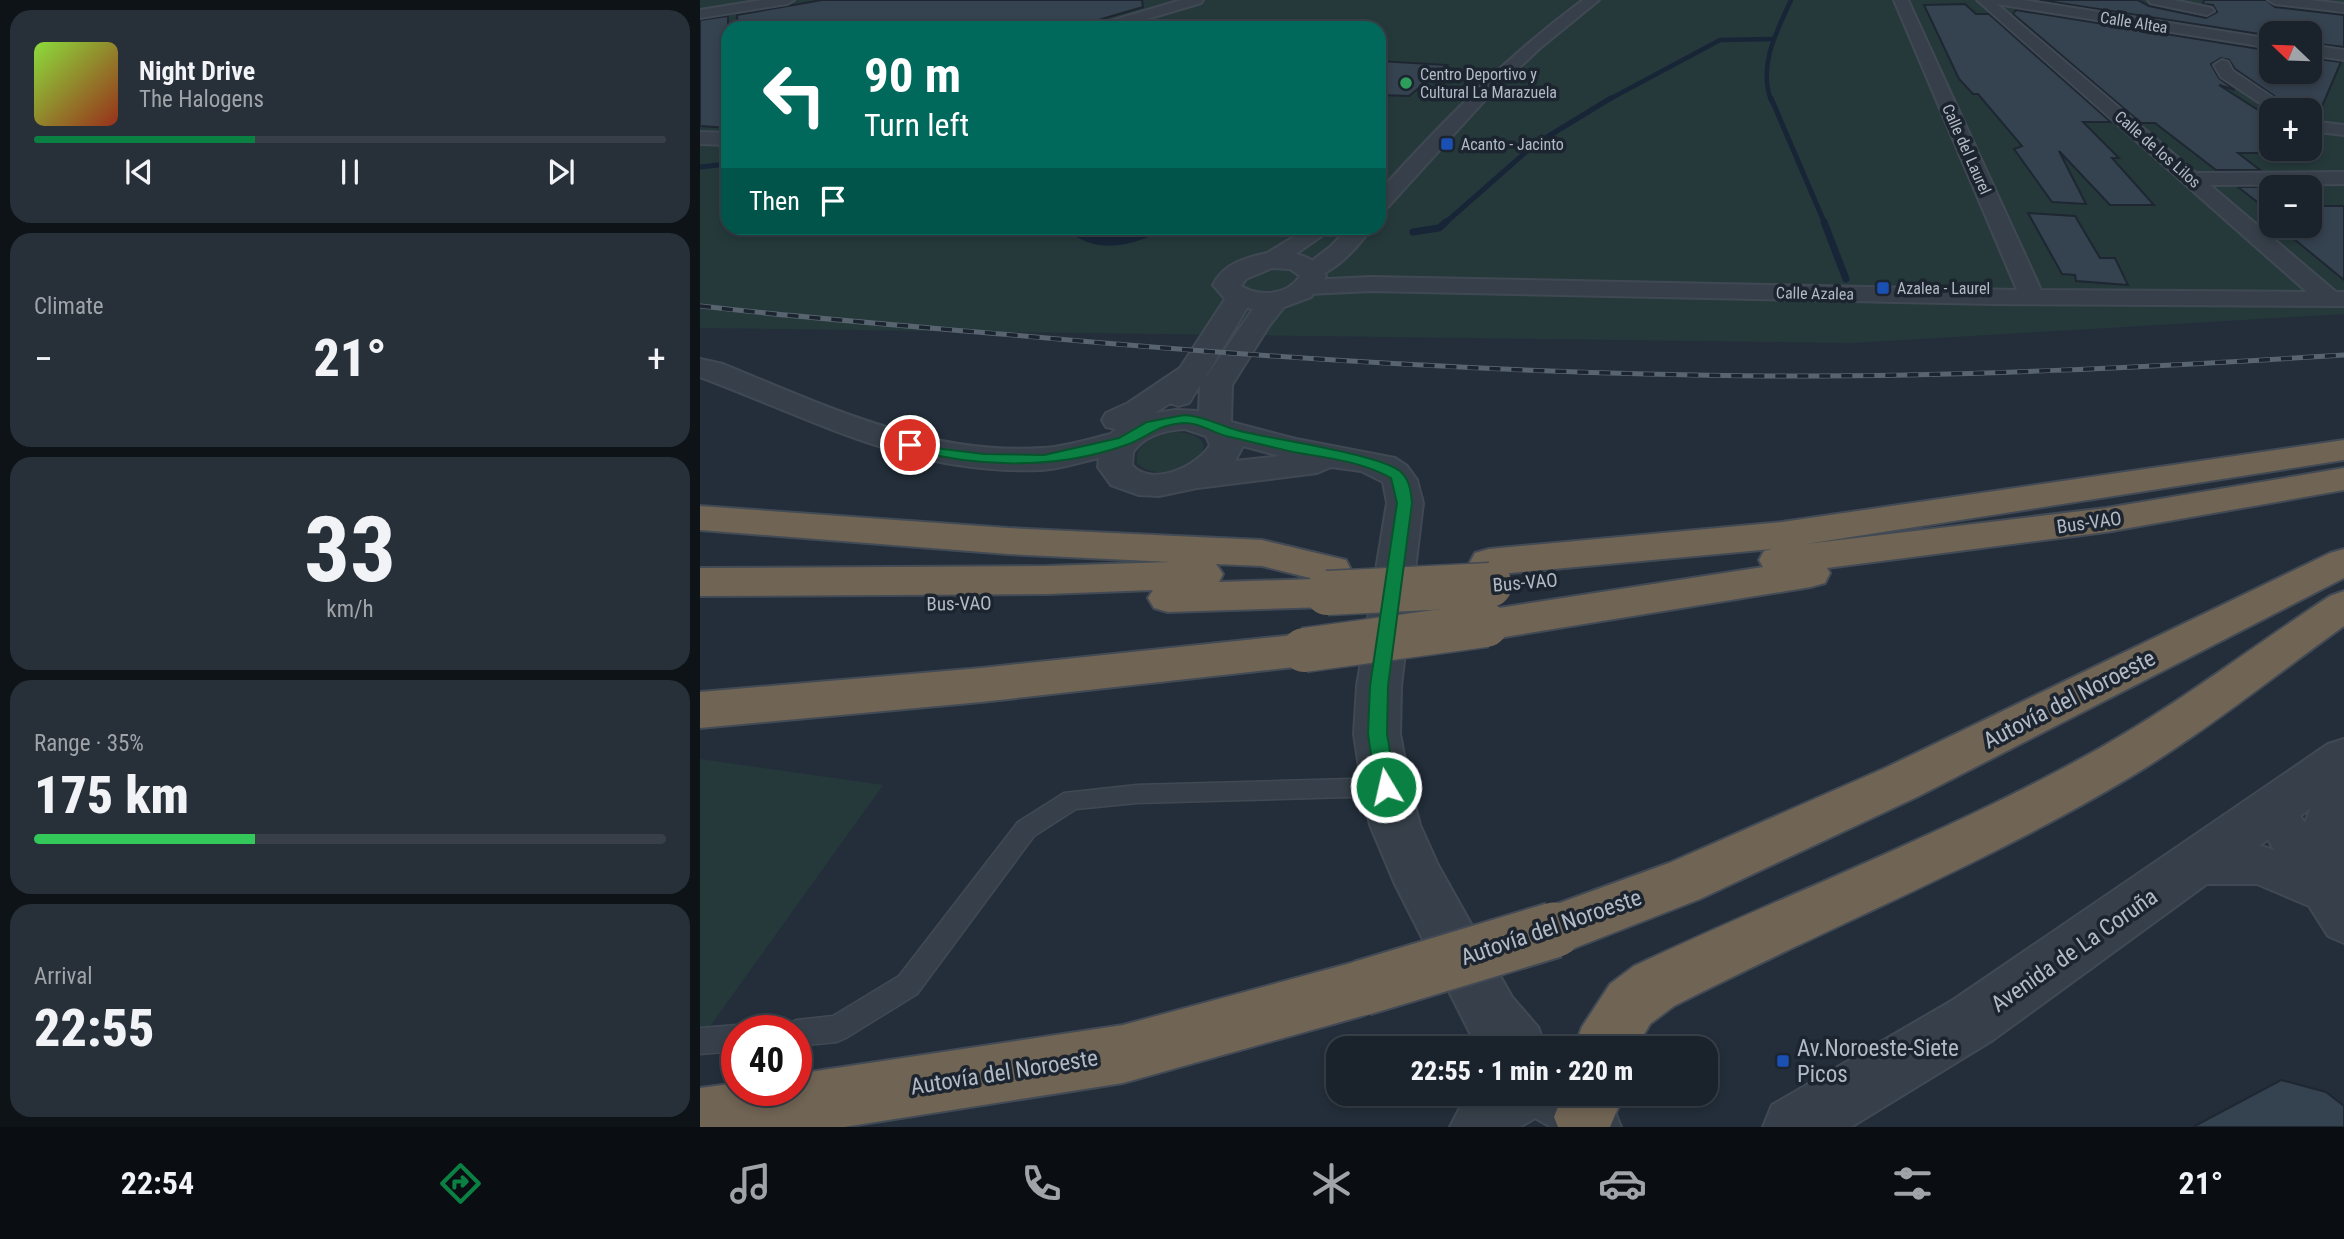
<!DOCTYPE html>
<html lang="en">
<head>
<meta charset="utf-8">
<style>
  :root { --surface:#1a222c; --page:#272f38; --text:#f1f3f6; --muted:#9fa4a9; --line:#383f48; --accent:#0b8043 }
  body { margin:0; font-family:"Roboto Condensed",sans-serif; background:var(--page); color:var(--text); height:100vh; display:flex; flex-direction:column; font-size:26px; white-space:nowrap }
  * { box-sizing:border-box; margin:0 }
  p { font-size:23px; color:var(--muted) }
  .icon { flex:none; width:38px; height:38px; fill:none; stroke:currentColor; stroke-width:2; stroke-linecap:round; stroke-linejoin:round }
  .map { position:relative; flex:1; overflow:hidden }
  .drawer { display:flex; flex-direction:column; gap:10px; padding:10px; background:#0e1318; width:700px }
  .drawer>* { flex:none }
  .guide { position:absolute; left:21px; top:21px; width:665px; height:214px; border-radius:21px; box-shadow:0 4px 10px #0003,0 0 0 2px var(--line); background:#00695c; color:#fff; overflow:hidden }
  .needle { width:46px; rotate:293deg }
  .buttons { position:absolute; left:1559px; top:21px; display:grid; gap:14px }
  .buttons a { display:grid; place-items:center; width:63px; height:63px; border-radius:14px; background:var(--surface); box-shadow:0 4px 10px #0003,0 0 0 2px var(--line); font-size:35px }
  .speed { position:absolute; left:21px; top:1015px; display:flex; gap:14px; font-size:35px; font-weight:700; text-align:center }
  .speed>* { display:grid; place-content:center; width:91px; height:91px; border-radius:50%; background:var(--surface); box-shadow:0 4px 10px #0003,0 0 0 2px var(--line); line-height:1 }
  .speed .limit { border:10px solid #d22; background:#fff; color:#111 }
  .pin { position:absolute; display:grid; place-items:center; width:60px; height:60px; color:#fff; margin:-30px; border:4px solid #fff; border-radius:50%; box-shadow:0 2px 7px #0007 }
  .me { position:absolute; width:77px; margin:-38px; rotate:351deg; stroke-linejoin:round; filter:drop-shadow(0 0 5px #0008) }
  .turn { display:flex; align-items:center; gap:24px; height:147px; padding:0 28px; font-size:32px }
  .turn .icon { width:91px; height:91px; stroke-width:2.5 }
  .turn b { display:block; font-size:49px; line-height:60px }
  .then { display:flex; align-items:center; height:66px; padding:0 28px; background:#0003; gap:14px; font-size:26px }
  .big { font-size:52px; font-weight:800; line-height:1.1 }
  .drawer .card { flex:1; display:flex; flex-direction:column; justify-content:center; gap:10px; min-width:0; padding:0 24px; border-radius:21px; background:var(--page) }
  .drawer .dial { align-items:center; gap:0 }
  .dial b { font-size:91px; line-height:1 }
  .song { display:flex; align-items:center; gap:21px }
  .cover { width:84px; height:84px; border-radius:10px; background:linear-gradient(135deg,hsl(90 70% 55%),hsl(10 70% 35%)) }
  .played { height:7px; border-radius:4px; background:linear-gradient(90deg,var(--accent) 35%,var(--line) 35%) }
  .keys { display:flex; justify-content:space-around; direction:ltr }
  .heat { display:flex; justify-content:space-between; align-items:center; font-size:38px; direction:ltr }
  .charge { height:10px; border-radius:5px; background:linear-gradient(90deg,#34c759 35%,var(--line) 0) }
  .trip { position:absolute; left:626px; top:1036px; width:392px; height:70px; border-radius:21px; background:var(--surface); box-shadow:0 4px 10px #0003,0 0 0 2px var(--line); font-weight:800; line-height:70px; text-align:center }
  .menu { display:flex; height:112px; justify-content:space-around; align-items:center; background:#0a0e12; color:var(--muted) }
  .menu .icon { width:49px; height:49px }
  .menu .active { color:var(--accent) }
  .menu b { font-size:32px; color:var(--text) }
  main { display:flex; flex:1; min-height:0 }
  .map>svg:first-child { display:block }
</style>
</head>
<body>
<main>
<section class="drawer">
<div class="card">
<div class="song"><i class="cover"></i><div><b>Night Drive</b><p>The Halogens</p></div></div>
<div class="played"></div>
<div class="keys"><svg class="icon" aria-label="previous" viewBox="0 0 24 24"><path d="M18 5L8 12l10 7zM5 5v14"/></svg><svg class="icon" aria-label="pause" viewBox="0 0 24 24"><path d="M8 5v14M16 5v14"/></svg><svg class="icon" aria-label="next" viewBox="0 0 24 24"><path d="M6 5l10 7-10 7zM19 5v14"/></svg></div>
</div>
<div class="card"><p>Climate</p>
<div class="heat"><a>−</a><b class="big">21°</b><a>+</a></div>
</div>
<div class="card dial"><b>33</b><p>km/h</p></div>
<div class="card"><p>Range · 35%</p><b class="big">175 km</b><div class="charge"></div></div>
<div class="card"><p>Arrival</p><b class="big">22:55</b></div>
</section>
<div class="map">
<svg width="1644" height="1127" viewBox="0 0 1644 1127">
  <rect width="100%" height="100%" fill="#232e3a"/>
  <g fill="#25393b" fill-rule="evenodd">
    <path d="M0,0H1644V314L1152,343L0,328ZM28,28H679V228H28ZM1572,33H1610V72H1572ZM1572,110H1610V149H1572ZM1572,187H1610V226H1572Z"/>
    <path d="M476,432C542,437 472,495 437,463C434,441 459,435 476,432Z"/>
    <polygon points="0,759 183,785 8,1029 0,1028"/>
  </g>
  <path fill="#172537" d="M375,228H472C438,241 409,256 375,236Z"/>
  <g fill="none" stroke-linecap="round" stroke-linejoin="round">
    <g stroke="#172537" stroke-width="4.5">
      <polyline points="908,100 1020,40 1073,39"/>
      <path d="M1071,100C1058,65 1077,31 1091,0"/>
    </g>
    <g stroke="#172537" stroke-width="5">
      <polyline points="1071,98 1125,224"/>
      <polyline points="0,167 28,164"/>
      <polyline points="744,224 834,145 911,98"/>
    </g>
    <g stroke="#172537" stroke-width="7">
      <polyline points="1124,222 1146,279"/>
      <polyline points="713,232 739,228 746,222"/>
    </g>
  </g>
  <g fill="#354250" stroke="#1e2731" stroke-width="2">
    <polygon points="122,0 442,0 443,7 371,28 38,28 37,15"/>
    <polygon points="1340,0 1438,0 1449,6 1506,18 1517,12 1513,5 1503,4 1504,0 1566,0 1575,7 1644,15 1644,47 1610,43 1610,33 1572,33 1572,36"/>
    <polygon points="1265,4 1276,14 1289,14 1411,122 1383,122 1419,158 1412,158 1454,205 1410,205 1359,151 1386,204 1352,202 1314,149 1322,146 1278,94 1273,94 1259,79 1224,5"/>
    <polygon points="1316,10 1572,51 1572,72 1610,72 1610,58 1641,62 1620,111 1583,102 1535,69 1529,60 1521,58 1511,64 1519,78 1535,90 1519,85 1572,119 1572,149 1610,149 1610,144 1620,150 1609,150 1615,153 1538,153 1560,170 1516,170 1455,123 1441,123 1313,14"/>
    <polygon points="28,16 28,128 0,126 0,20"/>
    <polygon points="679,61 747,65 709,96 679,95"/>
    <polygon points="1538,187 1584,187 1572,187 1572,220 1562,212 1570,212"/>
    <polygon points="1610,206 1644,206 1644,280 1578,226 1610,226"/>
    <polygon points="1328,213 1375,216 1400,258 1415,258 1428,285 1376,281 1375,275 1362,274"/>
    <polygon points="1581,1080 1626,1092 1644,1106 1644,1127 1493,1127"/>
  </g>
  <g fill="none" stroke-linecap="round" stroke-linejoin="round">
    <g stroke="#404953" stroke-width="3">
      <g id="service">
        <polygon points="686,778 694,780 697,787 694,794 686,796 437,803 376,809 334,836 217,994 146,1038 137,1042 96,1046 96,1031 84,1031 87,1024 96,1020 133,1016 199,976 318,822 364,793 437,785"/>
        <polygon points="37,1025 47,1031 37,1031 37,1051 0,1054 0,1028"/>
      </g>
    </g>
    <g stroke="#404953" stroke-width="4">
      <g id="minor">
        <polygon points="62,0 94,0 87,4 0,18 0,10"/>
        <polygon points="481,0 503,0 501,3 417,28 395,28 397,25"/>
        <path d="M883,0H899L839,49L785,100L686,209L679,211V192C742,122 807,56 883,0Z"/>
        <polygon points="1194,0 1208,0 1341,290 1607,292 1277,0 1323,0 1572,39 1572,48 1297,4 1496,173 1644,172 1644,184 1510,185 1636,292 1644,292 1644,306 1293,304 671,291 608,294 600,292 596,287 600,282 608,280 671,277 1317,290"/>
        <polygon points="1448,0 1474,0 1512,8 1514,11 1507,15 1450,3"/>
        <polygon points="1568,0 1610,0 1644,4 1644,12 1575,4"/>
        <polygon points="1610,45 1644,50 1644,60 1610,55"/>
        <polygon points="1522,60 1528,62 1533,71 1591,110 1572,111 1521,77 1514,65"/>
        <polygon points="1610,121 1644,125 1644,135 1610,131"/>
        <polygon points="0,132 28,133 28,145 0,144"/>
        <polygon points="608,228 633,228 580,265 564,265 561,260 564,255"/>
        <path d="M649,228H671C658,247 628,282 603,276L599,271L631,246Z"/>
        <path d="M1644,749V943L1628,936L1609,906L1557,884H1495L1480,878L1473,864L1480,850C1507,840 1547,840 1574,850L1551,809L1557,796C1586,786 1590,802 1605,823L1630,754Z"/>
      </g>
    </g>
    <g stroke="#404953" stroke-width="4">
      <g id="tertiary">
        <path d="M572,252C595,252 615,255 626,276L611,297L584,307L569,326L532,385L531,422L596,439L695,458L707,466L717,480L723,503L701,686L700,734L710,787L720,825L738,865L812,997L838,1027L846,1048H781L772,1037L694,882L670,825L662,787L654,734L657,686L687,503L683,482L661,471L631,467L617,473L497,488L459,496L439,495L411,485L398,467L399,458C380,462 360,469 341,470C210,475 118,421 0,377V359L23,364C126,406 229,456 343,448C365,447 389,439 411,434L416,429L406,427L402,420L406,413L428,403L480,368L525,299L513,285C524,262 549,257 572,252ZM572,268L590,269L600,276C587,296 559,297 541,286L546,279ZM547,308L553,309L502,383ZM500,385L499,411L476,410L455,413L470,403L478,406L489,403ZM485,429L506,436L510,445C498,466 452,488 432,465L433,452C445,435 465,430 485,429ZM543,446L580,456L535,461Z"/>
        <polygon points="1644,739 1644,784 1293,1040 1151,1127 1063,1127 1072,1105 1253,1000 1628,744"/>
        <polygon points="767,1094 902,1094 912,1105 921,1127 851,1127 835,1118 820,1127 750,1127"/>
      </g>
    </g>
    <g stroke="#424a55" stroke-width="4">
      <g id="motorway">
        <polygon points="1644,440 1644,460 1106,544 1406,508 1644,468 1644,490 1406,532 1127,568 1130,573 1125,583 1111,587 786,640 772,636 766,625 772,614 786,610 1063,567 1059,560 1064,551 1072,549 789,575 775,571 770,562 775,553 789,549 1082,522"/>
        <path d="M0,506L308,528L562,540L646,560L651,570L646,580L638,582L647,593L641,603L627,607L468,612L454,608L448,598L453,590L347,594L0,596V568L347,566L470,562L308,554L0,530ZM516,564L562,566L614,579L519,582L523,574Z"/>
        <polygon points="1644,549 1644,578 1219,796 1000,899 854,956 835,948 827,930 835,912 969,863 1185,768 1630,553"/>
        <path d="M1644,591V626C1574,676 1506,731 1432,776C1286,864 1126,928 974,1006L950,1024L936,1048H874L882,1027L910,984L934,966C1089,893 1251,832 1400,748C1480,703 1553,646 1630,596Z"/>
        <polygon points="604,634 619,639 625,650 619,661 604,666 281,702 0,728 0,692 281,668"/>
        <polygon points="662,960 682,968 690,988 682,1008 662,1016 423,1083 144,1127 0,1127 0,1088 37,1083 37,1090 96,1090 96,1074 423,1025"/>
        <polygon points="863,1094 924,1094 910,1127 858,1127 854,1117"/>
      </g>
    </g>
    <use href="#service" fill="#37404a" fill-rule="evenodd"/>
    <use href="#minor" fill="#37404a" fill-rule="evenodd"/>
    <use href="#tertiary" fill="#37404a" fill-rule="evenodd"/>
    <use href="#motorway" fill="#706454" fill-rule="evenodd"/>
    <g stroke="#596471" stroke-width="5">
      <path id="rail" d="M0,306C104,318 209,326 313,335C563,358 814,374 1065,376C1258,377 1451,367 1644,355"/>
    </g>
    <use href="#rail" stroke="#1c252f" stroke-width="3.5" stroke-dasharray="11" stroke-linecap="butt"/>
    <g stroke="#424a55" stroke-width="47" stroke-linecap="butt">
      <g id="motorway-bridge-far1">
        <polyline points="627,593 790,585"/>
        <polyline points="604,650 786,625"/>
      </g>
    </g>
    <g stroke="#424a55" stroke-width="59" stroke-linecap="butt">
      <polyline id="motorway-bridge" points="662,988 854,930"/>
    </g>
    <use href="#motorway-bridge-far1" stroke="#706454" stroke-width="44"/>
    <use href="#motorway-bridge" stroke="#706454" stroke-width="55"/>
  </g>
  <path fill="#0b8043" stroke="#07532c" stroke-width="2" d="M484,415C505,416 520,426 540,431C571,439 686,455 702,473C710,481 711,493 712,503L688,686L687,734L696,787L693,793L686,795L679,793L676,787L668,734L670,686L697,503L691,478C661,461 627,458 593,452C571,447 548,441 526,436C512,432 500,423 485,423C457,424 449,437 426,445C356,470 276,468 205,448L203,445L210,441L235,448L284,454L344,455L419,438L447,422Z"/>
  <circle fill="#2e9e5b" stroke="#1c252f" stroke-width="2.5" cx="706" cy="83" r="7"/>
  <g fill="#1a4fb4" stroke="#1c252f" stroke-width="2.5">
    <rect x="740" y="137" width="14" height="14" rx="3.5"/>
    <rect x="1176" y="281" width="14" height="14" rx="3.5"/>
    <rect x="1076" y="1054" width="14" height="14" rx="3.5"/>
  </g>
  <g text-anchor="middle" stroke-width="7" stroke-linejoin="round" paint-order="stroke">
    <g font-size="16" fill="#b2bac6" stroke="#1c252f">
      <text transform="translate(1434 22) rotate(9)" y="6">Calle Altea</text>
      <text transform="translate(1267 149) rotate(66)" y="6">Calle del Laurel</text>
      <text transform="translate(1458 149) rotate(41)" y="6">Calle de los Lilos</text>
      <text transform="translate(1115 293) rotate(1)" y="6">Calle Azalea</text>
    </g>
    <g font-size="16" fill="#b2bac6" stroke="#1c252f" text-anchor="start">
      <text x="720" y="80">Centro Deportivo y<tspan x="720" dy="18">Cultural La Marazuela</tspan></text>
      <text x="761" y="150">Acanto - Jacinto</text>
      <text x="1197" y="294">Azalea - Laurel</text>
    </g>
    <g font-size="19" fill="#b2bac6" stroke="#1c252f">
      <text transform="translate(1389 522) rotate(-8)" y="7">Bus-VAO</text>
      <text transform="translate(825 582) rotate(-5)" y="7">Bus-VAO</text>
      <text transform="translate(259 603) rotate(-1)" y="7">Bus-VAO</text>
    </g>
    <g font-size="23" fill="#b2bac6" stroke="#1c252f">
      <text transform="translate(1369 699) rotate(-27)" y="8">Autovía del Noroeste</text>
      <text transform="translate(851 927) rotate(-19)" y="8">Autovía del Noroeste</text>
      <text transform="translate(1374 950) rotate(-35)" y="8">Avenida de La Coruña</text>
      <text transform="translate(304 1072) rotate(-9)" y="8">Autovía del Noroeste</text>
    </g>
    <g font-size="23" fill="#b2bac6" stroke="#1c252f" text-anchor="start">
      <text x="1097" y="1056">Av.Noroeste-Siete<tspan x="1097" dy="26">Picos</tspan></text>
    </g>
  </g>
</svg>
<div class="buttons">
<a><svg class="needle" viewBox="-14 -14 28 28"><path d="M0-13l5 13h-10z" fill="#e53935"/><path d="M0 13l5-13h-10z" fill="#9fa4a9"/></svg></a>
<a>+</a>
<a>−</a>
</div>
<div class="speed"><div class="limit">40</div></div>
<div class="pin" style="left:210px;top:445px;background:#d93025"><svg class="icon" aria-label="arrive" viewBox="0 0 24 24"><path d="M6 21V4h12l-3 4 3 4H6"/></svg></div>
<svg class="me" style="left:686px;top:787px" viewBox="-20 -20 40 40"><circle r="17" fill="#0b8043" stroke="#fff" stroke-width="3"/><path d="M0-11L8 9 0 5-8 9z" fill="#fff"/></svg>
<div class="trip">22:55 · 1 min · 220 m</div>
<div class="guide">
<div class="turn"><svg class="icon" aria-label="left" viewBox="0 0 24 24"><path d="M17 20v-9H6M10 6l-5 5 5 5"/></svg><div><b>90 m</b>Turn left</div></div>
<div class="then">Then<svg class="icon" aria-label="arrive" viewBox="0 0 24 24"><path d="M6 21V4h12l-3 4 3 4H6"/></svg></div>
</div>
</div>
</main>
<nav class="menu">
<b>22:54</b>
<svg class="icon active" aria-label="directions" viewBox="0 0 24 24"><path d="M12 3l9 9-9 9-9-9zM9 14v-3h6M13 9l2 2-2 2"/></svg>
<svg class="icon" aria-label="music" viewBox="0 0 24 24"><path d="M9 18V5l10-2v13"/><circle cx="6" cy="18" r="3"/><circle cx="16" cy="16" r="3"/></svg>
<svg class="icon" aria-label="phone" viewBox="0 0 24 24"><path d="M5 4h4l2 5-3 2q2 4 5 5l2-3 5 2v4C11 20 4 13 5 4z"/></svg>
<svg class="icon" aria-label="climate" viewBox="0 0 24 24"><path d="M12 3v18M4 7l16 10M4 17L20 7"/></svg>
<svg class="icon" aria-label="car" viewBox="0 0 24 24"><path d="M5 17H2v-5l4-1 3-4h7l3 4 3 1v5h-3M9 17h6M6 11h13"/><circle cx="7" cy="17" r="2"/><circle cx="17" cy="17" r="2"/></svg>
<svg class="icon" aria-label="filters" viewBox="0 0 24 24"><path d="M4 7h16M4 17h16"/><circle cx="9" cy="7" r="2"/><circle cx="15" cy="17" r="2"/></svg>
<b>21°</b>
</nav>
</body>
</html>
